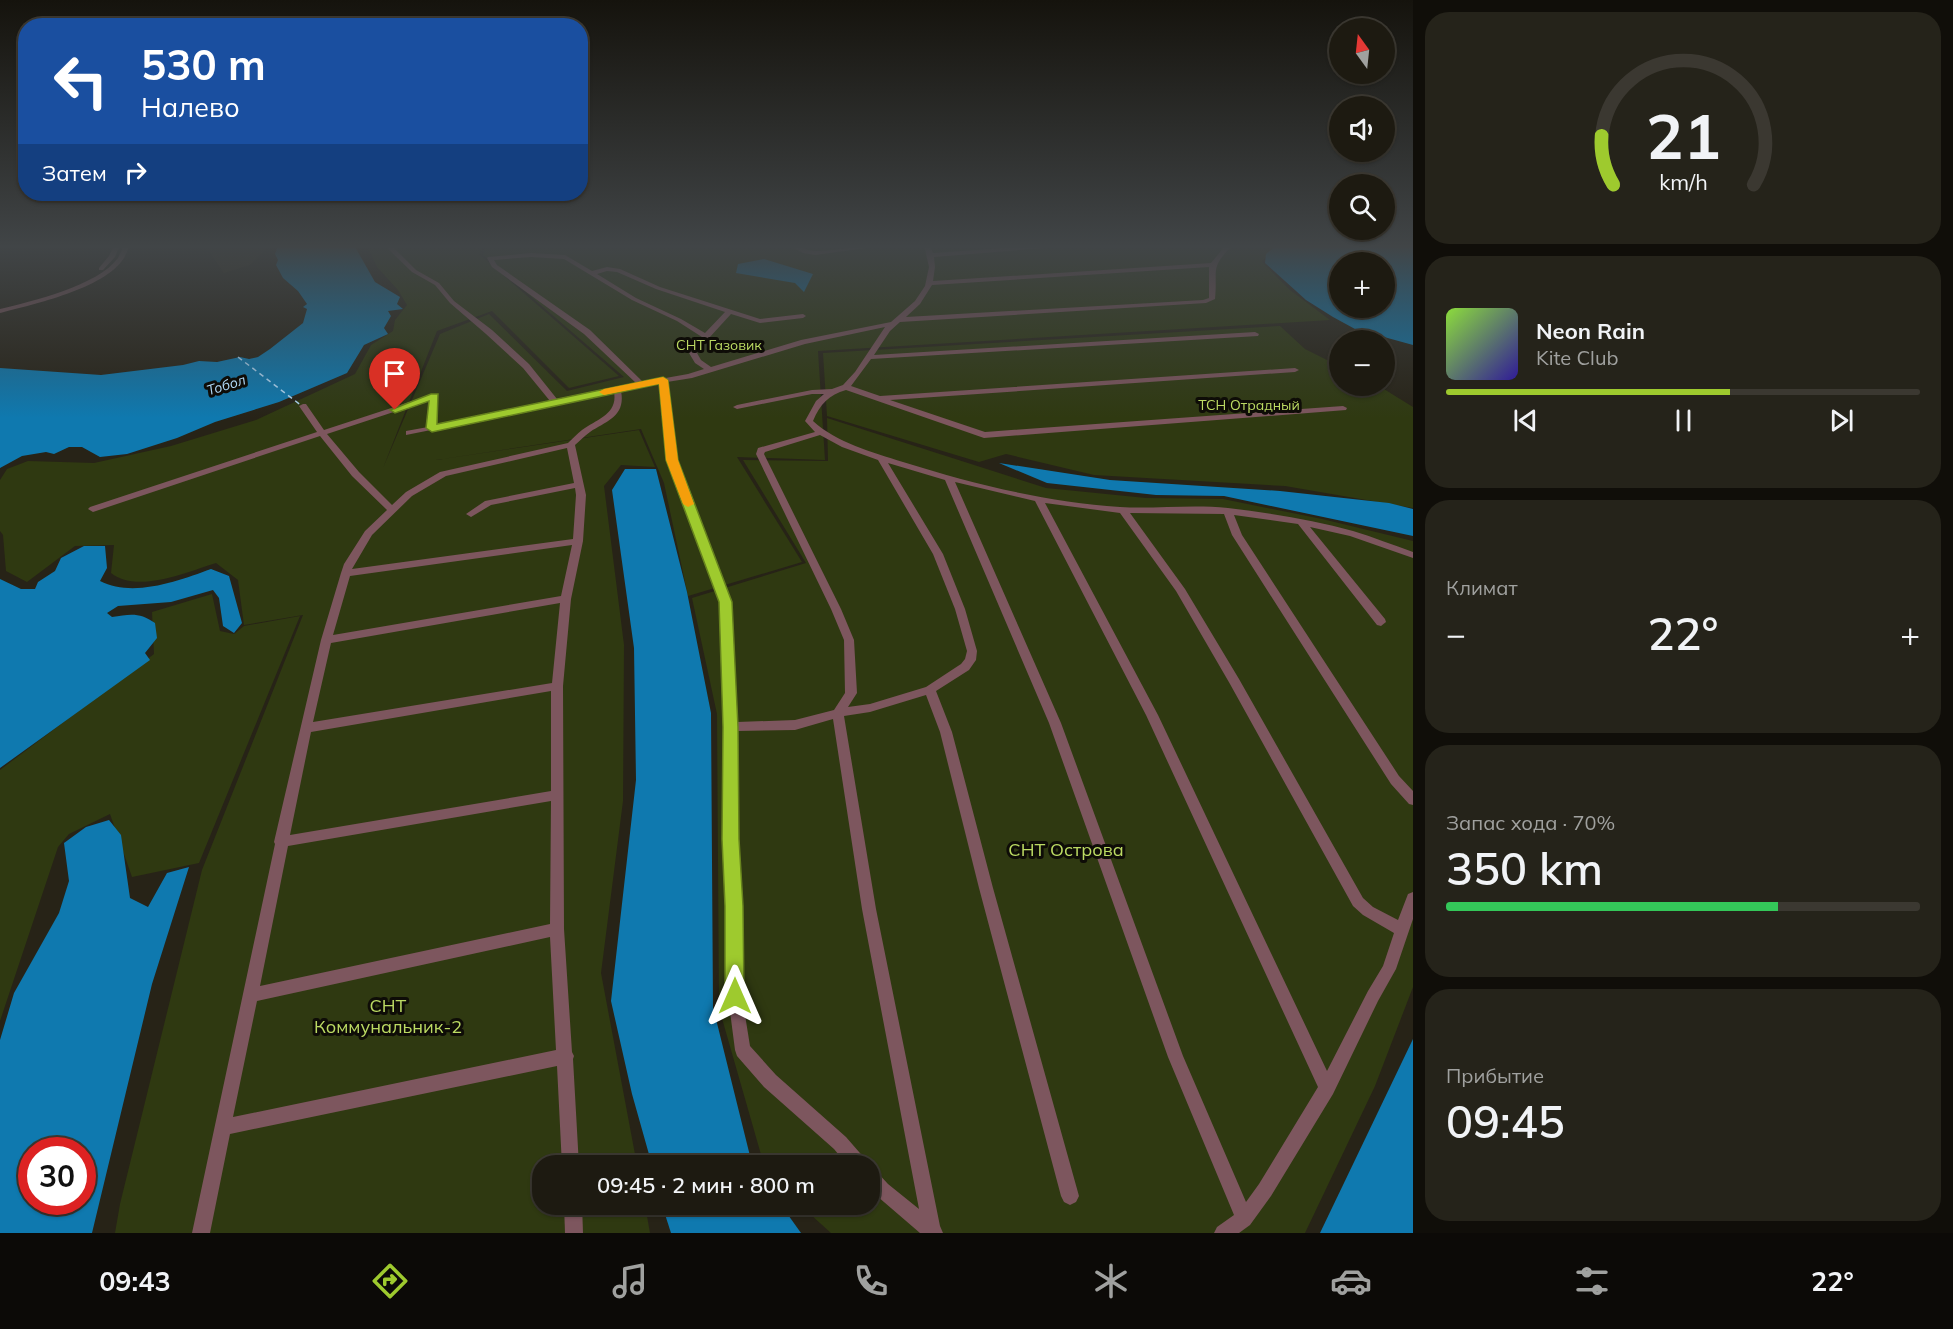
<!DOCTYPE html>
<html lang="ru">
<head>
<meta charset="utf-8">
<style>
  :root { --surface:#1d1a11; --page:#25231a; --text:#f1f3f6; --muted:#a0a19f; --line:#3b3831; --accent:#9eca2e }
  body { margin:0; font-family:Mulish,sans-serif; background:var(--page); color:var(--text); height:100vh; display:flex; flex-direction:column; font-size:22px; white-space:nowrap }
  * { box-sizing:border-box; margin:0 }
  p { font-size:20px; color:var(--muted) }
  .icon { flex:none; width:33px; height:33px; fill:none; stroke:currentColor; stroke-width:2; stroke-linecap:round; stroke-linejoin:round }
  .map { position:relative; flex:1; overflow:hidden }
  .drawer { display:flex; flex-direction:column; gap:12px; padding:12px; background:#100e09; width:540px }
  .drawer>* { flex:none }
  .guide { position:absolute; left:18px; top:18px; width:570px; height:183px; border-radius:24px; box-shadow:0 2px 4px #0004,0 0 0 2px var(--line); background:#1a4fa0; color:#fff; overflow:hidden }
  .needle { width:39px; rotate:345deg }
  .tools { position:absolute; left:1329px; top:18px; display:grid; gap:12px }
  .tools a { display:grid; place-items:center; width:66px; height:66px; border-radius:50%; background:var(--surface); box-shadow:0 2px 4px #0004,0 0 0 2px var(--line); font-size:30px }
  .speed { position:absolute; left:18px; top:1137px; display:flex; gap:12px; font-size:30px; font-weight:700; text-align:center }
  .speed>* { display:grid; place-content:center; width:78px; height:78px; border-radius:50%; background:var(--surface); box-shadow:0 2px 4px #0004,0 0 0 2px var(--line); line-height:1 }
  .speed .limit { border:9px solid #d22; background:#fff; color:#111 }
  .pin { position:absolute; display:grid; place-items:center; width:51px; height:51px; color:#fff; margin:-62px -26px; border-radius:50% 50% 50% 0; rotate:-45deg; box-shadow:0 0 6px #0007 }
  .pin .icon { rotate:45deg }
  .me { position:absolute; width:66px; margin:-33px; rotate:0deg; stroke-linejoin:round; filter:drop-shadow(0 0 4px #0008) }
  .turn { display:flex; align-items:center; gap:21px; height:126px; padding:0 24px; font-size:27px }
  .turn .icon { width:78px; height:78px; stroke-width:2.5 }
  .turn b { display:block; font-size:42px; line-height:51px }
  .then { display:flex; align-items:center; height:57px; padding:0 24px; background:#0003; gap:12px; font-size:22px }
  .big { font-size:45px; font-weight:600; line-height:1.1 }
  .drawer .card { flex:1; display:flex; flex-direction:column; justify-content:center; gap:9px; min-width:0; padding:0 21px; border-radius:24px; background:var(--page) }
  .drawer .dial { align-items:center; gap:0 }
  .dial svg { height:156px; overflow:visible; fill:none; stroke:var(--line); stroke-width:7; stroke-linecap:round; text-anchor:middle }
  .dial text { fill:var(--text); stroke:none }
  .song { display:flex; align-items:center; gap:18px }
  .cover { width:72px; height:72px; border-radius:9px; background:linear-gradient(135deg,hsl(90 70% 55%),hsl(250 70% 35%)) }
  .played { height:6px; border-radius:3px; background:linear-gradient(90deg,var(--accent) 60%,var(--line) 60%) }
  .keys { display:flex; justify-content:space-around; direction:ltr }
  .heat { display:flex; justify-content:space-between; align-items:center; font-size:33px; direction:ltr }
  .charge { height:9px; border-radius:4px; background:linear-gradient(90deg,#34c759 70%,var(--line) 0) }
  .trip { position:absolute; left:532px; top:1155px; width:348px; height:60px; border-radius:24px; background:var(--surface); box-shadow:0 2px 4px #0004,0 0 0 2px var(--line); font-weight:600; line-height:60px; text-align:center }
  .tab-bar { display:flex; height:96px; justify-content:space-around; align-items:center; background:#0c0a07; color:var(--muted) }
  .tab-bar .icon { width:42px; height:42px }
  .tab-bar .active { color:var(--accent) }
  .tab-bar b { font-size:27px; color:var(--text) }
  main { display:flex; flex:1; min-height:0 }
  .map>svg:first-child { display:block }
</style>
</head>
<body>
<main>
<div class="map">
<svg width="1413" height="1233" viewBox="0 0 1413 1233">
  <rect width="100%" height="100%" fill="#272317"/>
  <polygon fill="#322c1a" points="205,245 270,245 250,265 224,273"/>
  <g fill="#2f3911">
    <path d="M367,245H484L479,254L619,376L569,388L492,311L437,331L383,468L440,334L489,314L567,391L624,377L483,255L487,245H1274L1262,262L1290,290L1330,320L818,351L825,460L737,457L802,562L688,596L664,483L641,429L436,460L639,430L655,467L621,465L604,486L624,645L623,801L601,973L637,1165L543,1166V1204L645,1205L650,1233H115L120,1204L202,870L303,615L244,625L238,580L216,563C187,572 137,594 111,573L114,545L75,546L27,582L6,571L3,535L0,531V480L7,469L28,461L94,463L171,446L256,420L355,374L371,345L393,331L395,320L407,305L398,290L377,267Z"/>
    <polygon points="1280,326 1305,349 1339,366 1340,386 1379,386 1413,407 1413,508 1285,486 1094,475 1006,454 979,462 827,416 823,353"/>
    <polygon points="827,418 1046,488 1146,498 1223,499 1322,519 1413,541 1413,987 1375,1086 1305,1233 831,1233 800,1205 870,1204 870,1166 764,1165 719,1008 717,714 692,598 806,563 743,460 828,461"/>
    <polygon points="212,594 220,631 234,634 244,626 300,616 199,863 132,877 110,814 69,834 58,847 0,1021 0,770 154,654 152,612"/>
  </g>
  <g fill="#0f79af" fill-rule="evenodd">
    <polygon points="278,245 354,245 375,282 400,297 397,304 403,309 388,311 391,316 384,328 388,334 364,345 347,373 279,402 215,422 177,438 127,454 100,457 82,447 69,447 54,454 46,452 22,456 0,468 0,368 101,375 183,365 199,361 217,362 240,357 249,359 258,357 270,349 303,323 307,309 303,307 307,304 298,291 283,278 276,265 278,260 275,254"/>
    <path d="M1277,245H1413V345L1355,329L1333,317L1306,300L1265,263L1266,254ZM1384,262V308H1340V262Z"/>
    <polygon points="764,259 813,274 804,292 795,283 736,273 738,264"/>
    <polygon points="999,463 1110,480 1280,491 1389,503 1413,509 1413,536 1224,496 1156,495 1047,483"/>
    <polygon points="625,469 656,469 687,592 711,713 713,1007 751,1160 754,1165 652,1165 632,1094 611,1001 636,780 634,648 612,490"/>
    <path d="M84,546H105L107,568L100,581C133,598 178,581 211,569L229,576L242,623L234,633L223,626L219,598L213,590L171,602L118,606L107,613L112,617C130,614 140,612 155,623L157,638L145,653L150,660L0,768V579L21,589H35L38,582L55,571L61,558Z"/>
    <path d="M109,820L121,835L130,898L148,907L167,873L189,867L152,984L92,1233H0V1040L14,993L59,913L69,881L64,843L86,827ZM32,1150H82V1202H32Z"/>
    <polygon points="1413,1039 1413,1233 1320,1233"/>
    <polygon points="662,1205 781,1205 801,1233 671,1233"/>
  </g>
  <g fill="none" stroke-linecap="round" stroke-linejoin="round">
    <polyline stroke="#b0d9f7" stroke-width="1.5" stroke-dasharray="5 4" stroke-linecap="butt" points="238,357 302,406"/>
    <g fill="#7d565e" fill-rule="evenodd">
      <polygon points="114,245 120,245 115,257 103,270 99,270 99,268 109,256"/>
      <path d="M124,245H130C128,250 126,254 124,258C104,289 34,304 0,313V309C33,301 97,286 118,258C120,254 122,249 124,245Z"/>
      <path d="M384,245H391L416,270L439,283L454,301L492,330L529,364L557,399L636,383L584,334L492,267L487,258L488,257L531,253L565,255L592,271L607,267L620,269L660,287L760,319L803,314L806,316L803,318L760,323L731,314L709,338L697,353L701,360L711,367L801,340L891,322L915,301L925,286L929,267L924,245H930L933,253L1046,245H1082L934,257L935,267L933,281L1211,263L1226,245H1233C1209,269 1218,268 1215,299L1206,303L900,322L890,331L874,355L1255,332L1259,334L1258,336L871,359L851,386L880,396L1295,368L1299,370L1295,372L890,400L985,432L1343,406L1347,408L1346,410L984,438L846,390C829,395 820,404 813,421C837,443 872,452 903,462C973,484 1046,502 1120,507C1156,509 1192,504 1228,508C1270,513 1313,520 1353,531C1373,537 1393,545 1413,552V558L1350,536L1310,527L1385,619L1386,622L1381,626L1377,625L1298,524L1234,515L1242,535L1399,776L1413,791V805L1409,804L1391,784L1232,535L1224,514L1130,513L1185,589L1239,679L1363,898L1373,907L1398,920L1408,894L1413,892V919L1396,969L1378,1001L1333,1094L1271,1196L1250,1225L1239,1233H1214L1217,1227L1234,1215L1168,1057L1049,723L945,480L888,463L943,554L965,609L977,651L976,660L969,670L936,691L952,732L993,888L1079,1196L1076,1202L1070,1205L1064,1202L1061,1196L979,888L940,732L926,695L870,712L844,716L876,909L940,1226L943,1233H920L870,1190V1168L876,1171L888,1184L919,1209L862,909L833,719L795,730L737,731V839L741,906L742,996L750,1046L776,1075L846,1137L866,1160L868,1166H848L834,1149L764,1087L737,1056L735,1050L728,996L727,906L723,839L725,727L720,602L668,460L660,384L621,391C626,416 607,421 590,432C584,436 580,441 575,445L586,495L583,541L571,599L563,686L564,929L572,1052L574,1056L573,1059L579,1166H562L557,1066L230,1134L210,1233H192L275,844L274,842L321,640L341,573L344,564L365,531L387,510L352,476L320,436L96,511L93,512L88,509L90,507L317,432L299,406L303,404H306L324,430L434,394L438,396L436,425L550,401L523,368L486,334L450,303L435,285L412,272ZM531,257L564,259L632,300L677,321L702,337L689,353L695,363L704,369L688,374L643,382L590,330L497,265L494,260ZM1209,267V298L1203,300L906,317L920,304L932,285ZM607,271L617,272L656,289L725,312L705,333L681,319L636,298L597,274ZM885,327L855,372L843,385L832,389L812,390L737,405L733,407L737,409L812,394H824L816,401L805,421L815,432L758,448L756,454L831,609L844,640L845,693L834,710L795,720L737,722L730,602L676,460L667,382L692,378L805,344ZM614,392C618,414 597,419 582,430C577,434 573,438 568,443L440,472L406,492L392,505L359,472L327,434L430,400L428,427L406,431V435L556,405ZM820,435L842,447L878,460L933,554L955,609L967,651L965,659L961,664L926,687L870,704L848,707L857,693L854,640L841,609L764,454L765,452ZM567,448L574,483L485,501L466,514L471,517L491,505L575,488L576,495L573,539L352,569L372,535L412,496L446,476ZM955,482L1035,501L1146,715L1318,1087L1259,1184L1246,1202L1183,1056L1061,723ZM1045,503L1120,513L1176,591L1230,684L1353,906L1363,915L1394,933L1383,966L1368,991L1327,1071L1158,715ZM572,545L561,596L333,635L350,576ZM560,603L552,683L313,722L331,643ZM551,691V791L290,835L311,732ZM551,801L550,924L260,986L288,846ZM550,937L556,1050L233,1117L257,1001Z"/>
      <path d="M788,245C798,245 806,251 816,251C840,250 864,245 888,245L815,255L803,253Z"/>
      <polygon points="564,1204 582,1204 583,1233 565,1233"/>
    </g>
  </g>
  <linearGradient id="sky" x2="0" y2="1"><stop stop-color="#15130d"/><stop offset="0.59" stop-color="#414547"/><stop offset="1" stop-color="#414547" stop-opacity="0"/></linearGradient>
  <rect width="1413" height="418" fill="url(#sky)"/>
  <polygon fill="#9eca2e" stroke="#67831e" stroke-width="1.5" points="663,377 668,380 678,460 732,602 738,727 739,839 743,906 744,996 741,1003 735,1006 728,1003 725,996 725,906 722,839 723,727 719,602 666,460 659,384 432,432 426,428 429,401 395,413 390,410 431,394 438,394 437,424"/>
  <polygon fill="#f59e0b" points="663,377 668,380 678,460 694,504 688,507 683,504 666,460 659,384 604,395 599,392 604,389"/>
  <g text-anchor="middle" stroke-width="6" stroke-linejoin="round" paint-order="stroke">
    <g font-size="14" fill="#bcdb63" stroke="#0e0c07">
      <text x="719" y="350">СНТ Газовик</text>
      <text x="1249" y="410">ТСН Отрадный</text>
    </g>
    <g font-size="14" font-style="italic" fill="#b0d9f7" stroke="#0e0c07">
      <text transform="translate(226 385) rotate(-17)" y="5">Тобол</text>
    </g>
    <g font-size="18" fill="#bcdb63" stroke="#0e0c07">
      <text x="1066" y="856">СНТ Острова</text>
      <text x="388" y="1012">СНТ<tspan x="388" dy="21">Коммунальник-2</tspan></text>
    </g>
  </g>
</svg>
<div class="tools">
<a><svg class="needle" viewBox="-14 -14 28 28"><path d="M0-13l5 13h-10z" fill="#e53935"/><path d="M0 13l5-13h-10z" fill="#a0a19f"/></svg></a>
<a><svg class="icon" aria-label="sound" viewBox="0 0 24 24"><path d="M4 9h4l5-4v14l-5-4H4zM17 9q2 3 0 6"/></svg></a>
<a><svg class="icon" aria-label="search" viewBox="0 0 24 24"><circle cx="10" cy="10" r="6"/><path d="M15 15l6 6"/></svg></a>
<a>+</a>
<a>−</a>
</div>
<div class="speed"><div class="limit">30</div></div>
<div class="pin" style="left:395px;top:410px;background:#d93025"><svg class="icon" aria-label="arrive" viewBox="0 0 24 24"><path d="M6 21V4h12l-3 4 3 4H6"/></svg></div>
<svg class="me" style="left:735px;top:996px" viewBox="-20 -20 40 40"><path d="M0-17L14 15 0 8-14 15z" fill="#9eca2e" stroke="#fff" stroke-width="4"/></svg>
<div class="trip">09:45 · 2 мин · 800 m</div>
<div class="guide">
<div class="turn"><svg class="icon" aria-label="left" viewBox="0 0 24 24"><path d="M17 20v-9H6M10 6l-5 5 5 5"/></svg><div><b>530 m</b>Налево</div></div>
<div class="then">Затем<svg class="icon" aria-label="right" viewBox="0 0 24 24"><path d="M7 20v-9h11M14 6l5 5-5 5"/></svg></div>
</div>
</div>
<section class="drawer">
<div class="card dial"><svg viewBox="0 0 100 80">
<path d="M14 69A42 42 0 1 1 86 69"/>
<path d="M14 69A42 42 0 0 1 8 44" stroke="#9eca2e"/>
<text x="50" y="56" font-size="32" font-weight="700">21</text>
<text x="50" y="72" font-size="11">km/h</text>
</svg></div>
<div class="card">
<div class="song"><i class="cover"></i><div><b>Neon Rain</b><p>Kite Club</p></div></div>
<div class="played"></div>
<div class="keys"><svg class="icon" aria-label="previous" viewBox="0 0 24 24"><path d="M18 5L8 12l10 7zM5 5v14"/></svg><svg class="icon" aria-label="pause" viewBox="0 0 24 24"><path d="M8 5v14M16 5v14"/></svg><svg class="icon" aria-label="next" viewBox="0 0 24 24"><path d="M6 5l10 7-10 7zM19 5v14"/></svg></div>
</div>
<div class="card"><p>Климат</p>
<div class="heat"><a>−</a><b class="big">22°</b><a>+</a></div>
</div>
<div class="card"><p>Запас хода · 70%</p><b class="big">350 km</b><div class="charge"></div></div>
<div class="card"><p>Прибытие</p><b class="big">09:45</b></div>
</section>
</main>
<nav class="tab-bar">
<b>09:43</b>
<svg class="icon active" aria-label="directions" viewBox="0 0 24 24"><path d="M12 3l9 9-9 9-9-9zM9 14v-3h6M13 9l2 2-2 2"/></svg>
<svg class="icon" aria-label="music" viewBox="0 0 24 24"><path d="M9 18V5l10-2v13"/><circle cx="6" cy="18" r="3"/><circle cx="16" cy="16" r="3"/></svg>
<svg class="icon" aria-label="phone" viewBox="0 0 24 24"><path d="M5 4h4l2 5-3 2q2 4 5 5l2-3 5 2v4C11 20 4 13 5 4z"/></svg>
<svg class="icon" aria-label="climate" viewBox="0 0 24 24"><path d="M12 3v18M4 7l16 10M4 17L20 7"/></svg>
<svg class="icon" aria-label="car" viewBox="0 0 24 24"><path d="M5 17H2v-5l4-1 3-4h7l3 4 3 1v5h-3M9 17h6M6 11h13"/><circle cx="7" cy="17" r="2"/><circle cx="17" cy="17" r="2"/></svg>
<svg class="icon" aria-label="filters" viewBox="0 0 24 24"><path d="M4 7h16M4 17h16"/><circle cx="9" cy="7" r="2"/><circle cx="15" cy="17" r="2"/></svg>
<b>22°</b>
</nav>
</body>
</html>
